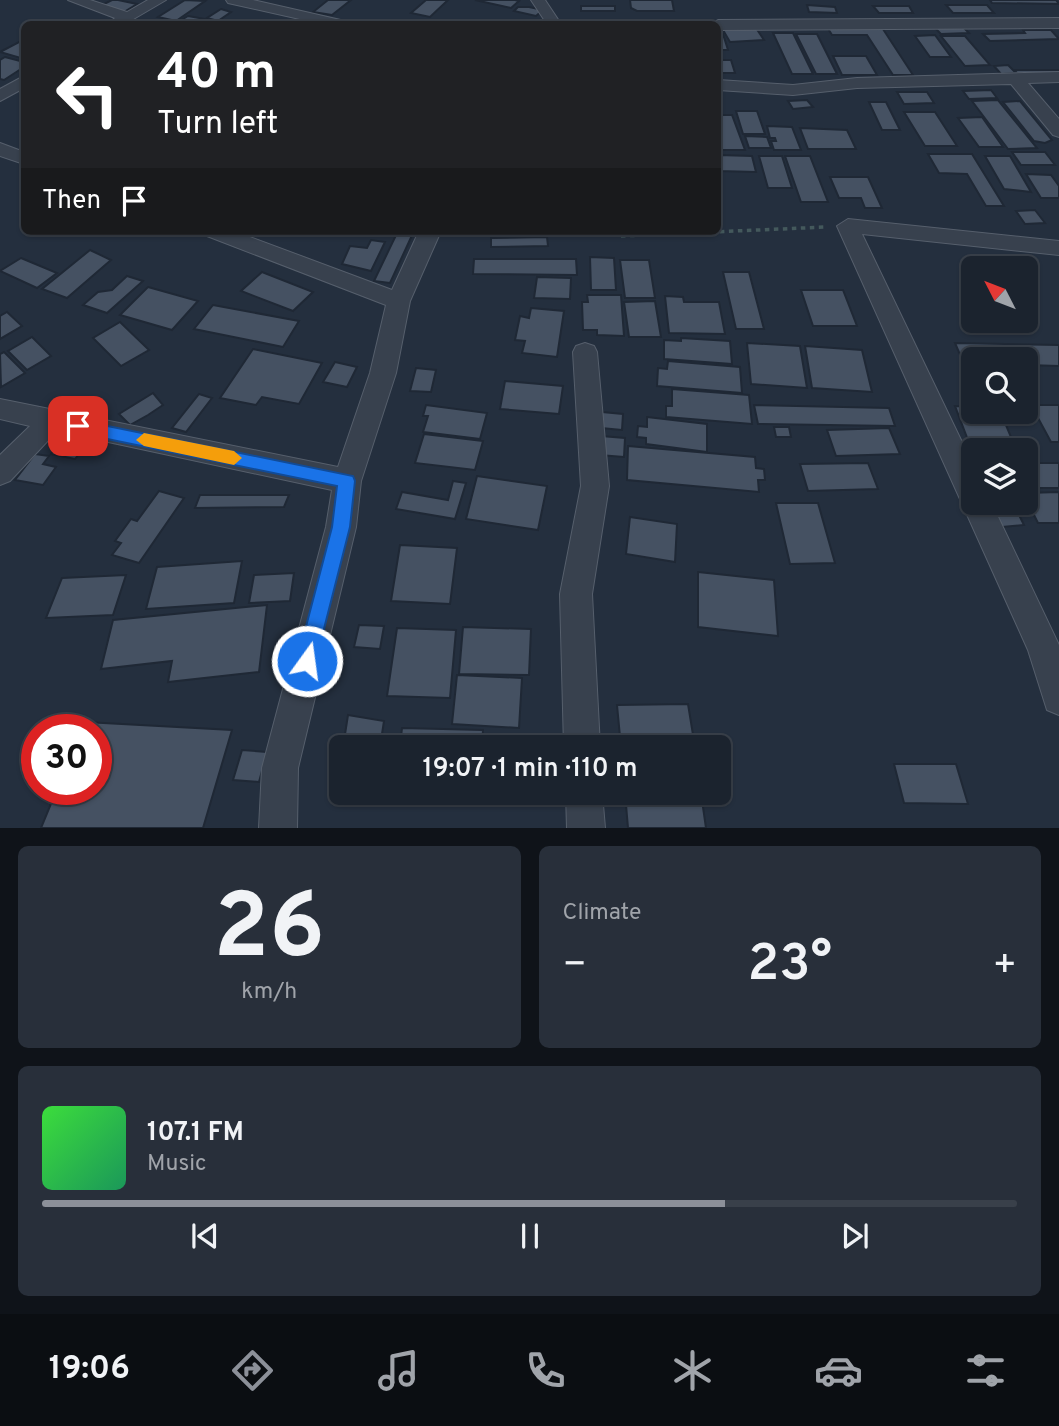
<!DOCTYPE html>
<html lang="en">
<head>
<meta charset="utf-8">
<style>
  :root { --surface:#1b232e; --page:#282f3a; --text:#f1f3f6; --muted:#a0a4aa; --line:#39404a; --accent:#8c9099 }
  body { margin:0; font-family:Overpass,sans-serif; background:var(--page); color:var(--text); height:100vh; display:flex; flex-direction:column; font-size:26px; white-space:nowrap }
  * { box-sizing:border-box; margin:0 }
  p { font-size:23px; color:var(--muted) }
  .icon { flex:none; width:38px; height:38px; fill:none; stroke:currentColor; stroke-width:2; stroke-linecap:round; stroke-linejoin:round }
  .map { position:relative; height:828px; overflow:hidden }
  .panel { display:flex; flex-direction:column; gap:18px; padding:18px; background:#0f1319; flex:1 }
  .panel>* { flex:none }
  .guide { position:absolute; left:21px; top:21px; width:700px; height:214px; border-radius:10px; box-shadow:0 2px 5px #0004,0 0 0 2px var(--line); background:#202124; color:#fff; overflow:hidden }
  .needle { width:46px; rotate:312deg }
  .controls { position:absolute; left:961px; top:256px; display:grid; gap:14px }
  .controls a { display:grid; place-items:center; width:77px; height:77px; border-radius:10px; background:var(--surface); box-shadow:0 2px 5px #0004,0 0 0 2px var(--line); font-size:35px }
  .speed { position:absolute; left:21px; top:714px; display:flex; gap:14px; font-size:35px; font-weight:700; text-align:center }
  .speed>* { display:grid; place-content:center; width:91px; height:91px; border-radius:50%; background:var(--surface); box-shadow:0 2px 5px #0004,0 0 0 2px var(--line); line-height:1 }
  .speed .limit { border:10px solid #d22; background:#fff; color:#111 }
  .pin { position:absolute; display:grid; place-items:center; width:60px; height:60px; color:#fff; margin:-30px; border-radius:14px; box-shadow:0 4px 10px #0006 }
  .me { position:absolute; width:77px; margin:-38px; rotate:14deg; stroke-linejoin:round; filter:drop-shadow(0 0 5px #0008) }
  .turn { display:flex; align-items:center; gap:24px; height:147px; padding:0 21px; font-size:32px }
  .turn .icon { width:91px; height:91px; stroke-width:2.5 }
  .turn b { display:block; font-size:49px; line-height:60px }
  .then { display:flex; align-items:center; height:66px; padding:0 21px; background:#0003; gap:14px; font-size:26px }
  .big { font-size:52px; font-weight:600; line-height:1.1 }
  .panel .tile { flex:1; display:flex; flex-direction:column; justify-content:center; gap:10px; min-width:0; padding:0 24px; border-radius:10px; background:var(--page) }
  .panel .dial { align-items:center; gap:0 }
  .dial b { font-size:91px; line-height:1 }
  .song { display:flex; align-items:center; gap:21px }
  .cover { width:84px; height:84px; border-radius:10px; background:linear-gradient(135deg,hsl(120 70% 55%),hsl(150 70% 35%)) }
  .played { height:7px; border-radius:4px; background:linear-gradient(90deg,var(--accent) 70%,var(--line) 70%) }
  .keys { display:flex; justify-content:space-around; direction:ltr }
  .heat { display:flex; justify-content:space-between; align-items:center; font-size:38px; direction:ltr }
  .panel .tiles { flex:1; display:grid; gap:18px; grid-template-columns:1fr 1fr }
  .tile:last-child { grid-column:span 2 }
  .trip { position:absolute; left:329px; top:735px; width:402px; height:70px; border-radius:10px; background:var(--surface); box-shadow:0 2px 5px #0004,0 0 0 2px var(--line); font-weight:600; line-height:70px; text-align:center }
  .tabs { display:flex; height:112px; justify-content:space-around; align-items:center; background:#0b0e12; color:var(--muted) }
  .tabs .icon { width:49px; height:49px }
  .tabs .active { color:var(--accent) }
  .tabs b { font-size:32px; color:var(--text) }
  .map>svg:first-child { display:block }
</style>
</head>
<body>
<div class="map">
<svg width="1059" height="828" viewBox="0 0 1059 828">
  <rect width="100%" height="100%" fill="#242f3e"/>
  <g fill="#455162" stroke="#1f2835" stroke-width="2">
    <polygon points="112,0 118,0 137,4 124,12 100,6"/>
    <polygon points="185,0 205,1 176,21 158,17"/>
    <polygon points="328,0 351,0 332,15 313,12"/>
    <polygon points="426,0 448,0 430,17 411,13"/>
    <polygon points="475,0 515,0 519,1 511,8"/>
    <polygon points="630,0 672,0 674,11 637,11 631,8"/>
    <polygon points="990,0 1056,0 1059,4 992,3"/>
    <polygon points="807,5 835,7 837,13 809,12"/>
    <polygon points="946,5 987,5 994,13 953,13"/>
    <rect x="581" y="6" width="34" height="5"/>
    <polygon points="873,6 909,6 913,13 879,13"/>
    <polygon points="518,7 529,7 543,10 536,16 514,11"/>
    <polygon points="221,9 231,12 218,21 207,18"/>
    <polygon points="188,16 205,19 197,24 175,24"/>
    <polygon points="881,26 913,75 893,75 867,35 832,35 827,27"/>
    <polygon points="963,27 969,33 941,34 935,28"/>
    <polygon points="756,28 764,40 730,42 723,30"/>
    <polygon points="1023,30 1051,30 1059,39 990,41 983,34 1025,33"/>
    <polygon points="773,33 793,33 813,74 792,74"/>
    <polygon points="718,34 723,34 728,50 718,50"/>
    <polygon points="796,34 817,34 837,74 816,74"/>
    <polygon points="935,35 951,57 930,57 915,36"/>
    <polygon points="941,36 965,36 990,65 965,66"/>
    <polygon points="19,42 24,44 24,59 0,52"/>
    <polygon points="833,56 866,56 877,75 842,75"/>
    <polygon points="5,57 24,62 24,67 4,80 0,79 0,60"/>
    <polygon points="718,60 731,60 735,73 718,73"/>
    <polygon points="1008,65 1016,73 1001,74 994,66"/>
    <polygon points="1014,70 1059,70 1059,74 1017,73"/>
    <polygon points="991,90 997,98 969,99 963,91"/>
    <polygon points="897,92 927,92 934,103 904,104"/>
    <polygon points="807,100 813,107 793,109 788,101"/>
    <polygon points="998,100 1037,148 1008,149 972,101"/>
    <polygon points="1020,101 1052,140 1045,143 1034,141 1003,102"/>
    <polygon points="869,102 886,102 900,130 882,130"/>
    <polygon points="736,111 757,111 765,134 743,134"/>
    <polygon points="904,112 935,112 957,146 925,146"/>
    <polygon points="718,115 732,115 745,150 718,150"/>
    <polygon points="982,117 1003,147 979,147 958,118"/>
    <polygon points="767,126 792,127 801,150 774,150 771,141 776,141 775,138 770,138"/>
    <polygon points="800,128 847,130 856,149 808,149"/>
    <polygon points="745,136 767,137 771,148 749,148"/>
    <polygon points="1012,152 1045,152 1055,165 1021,165"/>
    <polygon points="928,154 972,154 1004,206 986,206 967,174 939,173"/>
    <polygon points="718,155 752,156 756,172 718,171"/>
    <polygon points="759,156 782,156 792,188 768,188"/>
    <polygon points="785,156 810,156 828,202 801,202"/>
    <polygon points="985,156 1010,156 1031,192 1004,189"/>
    <polygon points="1026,174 1051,175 1059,186 1059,198 1041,198"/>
    <polygon points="830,177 868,177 882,208 865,208 861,198 839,198"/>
    <polygon points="1035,210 1045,223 1025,224 1016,211"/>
    <polygon points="398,231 414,231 390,283 374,281"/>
    <polygon points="547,237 548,246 491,247 491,238"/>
    <polygon points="371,240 385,242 371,271 342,264 350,246 367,248"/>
    <polygon points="90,250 111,260 67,298 42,289"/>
    <polygon points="590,257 614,258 616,290 591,290"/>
    <polygon points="21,258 57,273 37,288 0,271"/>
    <polygon points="474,259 576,259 577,275 473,274"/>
    <polygon points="620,260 649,260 655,298 625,298"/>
    <polygon points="262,272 313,292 293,311 241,291"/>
    <polygon points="723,272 749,272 764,329 736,329"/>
    <polygon points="127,276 143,281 107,313 83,305 98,292 112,290"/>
    <polygon points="537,277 571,278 570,299 534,298"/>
    <polygon points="148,287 198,301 172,330 120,315"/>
    <polygon points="801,290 843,290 857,326 813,326"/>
    <polygon points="587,295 621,295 624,336 597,335 597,330 583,330 582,302 588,302"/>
    <polygon points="665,296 683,297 684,302 719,302 725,334 669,333"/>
    <polygon points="655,301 661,337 629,337 624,302"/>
    <polygon points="213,305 299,321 283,347 194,329"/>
    <polygon points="531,308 564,311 557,357 522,353 525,341 515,340 520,316 529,318"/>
    <polygon points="7,312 22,326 0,339 0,316"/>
    <polygon points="120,322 149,350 121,366 93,338"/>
    <polygon points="32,337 51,356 27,370 8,351"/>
    <polygon points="681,338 730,341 732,364 664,359 664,340 681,341"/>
    <polygon points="747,343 800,346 807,388 751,384"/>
    <polygon points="955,343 1059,345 1059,366 1026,365 1026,359 973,359 973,364 964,364"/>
    <polygon points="805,346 862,350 872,392 812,388"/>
    <polygon points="253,349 322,363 299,404 262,397 256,405 220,398"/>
    <polygon points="4,352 25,373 1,387 0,354"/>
    <polygon points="668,361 740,367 742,393 657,386 658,368 667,369"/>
    <polygon points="335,362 357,367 347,387 323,382"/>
    <polygon points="416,368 436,370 431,392 410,391"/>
    <polygon points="505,381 563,386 559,414 500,409"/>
    <polygon points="672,389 749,395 752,424 666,417 666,406 672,406"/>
    <polygon points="153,393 163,405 148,415 130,425 119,414"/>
    <polygon points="199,394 212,398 186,432 172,428"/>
    <polygon points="964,397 973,398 973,411 1015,411 1018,418 1003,418 1016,449 971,448 955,406 968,407"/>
    <polygon points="426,405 487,413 480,439 423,432 428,416 423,416"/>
    <polygon points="754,405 889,408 895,426 758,424"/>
    <polygon points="1031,405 1059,405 1059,442 1051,442"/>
    <polygon points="602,412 623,414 622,430 601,428"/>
    <polygon points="647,417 707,424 707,452 646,444 646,438 637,437 638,426 647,427"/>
    <polygon points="774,427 789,427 791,437 776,437"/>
    <polygon points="889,428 900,454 836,456 827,430"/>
    <polygon points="424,434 483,441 475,470 415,463"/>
    <polygon points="601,436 625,438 624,457 599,455"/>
    <polygon points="62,440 86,445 75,459 51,454"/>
    <polygon points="628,446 755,457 756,468 764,469 765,480 758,480 759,492 627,480"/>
    <polygon points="35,454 49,456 43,464 56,467 43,485 15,480"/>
    <polygon points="868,463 878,489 808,491 800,464"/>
    <rect x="1026" y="463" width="33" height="25"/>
    <polygon points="477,476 547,486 538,530 466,519"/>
    <polygon points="453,481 466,483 455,519 396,509 402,492 448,500"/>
    <polygon points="159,491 184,498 139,563 112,555 121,543 115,541 131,519 137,521"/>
    <polygon points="1059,492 1059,523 1038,523 1034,515 1027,515 1021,502 1027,502 1026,493"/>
    <polygon points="200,495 289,495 284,507 195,508"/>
    <polygon points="776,503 818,503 835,563 790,564"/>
    <polygon points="1017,511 1024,525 1002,527 994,513"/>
    <polygon points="630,517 677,524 675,562 626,554"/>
    <polygon points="400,545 457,548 450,604 391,601"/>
    <polygon points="242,561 234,603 146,609 157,567"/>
    <polygon points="698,572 774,580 778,636 698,627"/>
    <polygon points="294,573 290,601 249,603 254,575"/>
    <polygon points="126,575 113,615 46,618 62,578"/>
    <polygon points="267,605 259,672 168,682 172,661 101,669 113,620"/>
    <polygon points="359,625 384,626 380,649 354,647"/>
    <polygon points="463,627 531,629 529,675 459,674"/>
    <polygon points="397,628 456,630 450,698 387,696"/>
    <polygon points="457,675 522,678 519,728 452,724"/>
    <polygon points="688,704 695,747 621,747 617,705"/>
    <polygon points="348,715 384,721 380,747 343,747"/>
    <polygon points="85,722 232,730 203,828 41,828 57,789 96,789 96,730 81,730"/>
    <polygon points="402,728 483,730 482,746 490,747 400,747"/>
    <polygon points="242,750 267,752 259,782 233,780"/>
    <polygon points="894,764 956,764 968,804 904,803"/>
    <polygon points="625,793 701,793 706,828 628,828"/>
  </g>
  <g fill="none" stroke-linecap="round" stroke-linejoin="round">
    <g stroke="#565f6c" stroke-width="2">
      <g id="street">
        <polygon points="68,0 90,0 127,12 148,0 166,0 125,24 108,24 115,18"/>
        <polygon points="226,0 253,0 345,21 348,24 322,24 228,3"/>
        <polygon points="531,0 545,0 561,24 547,24"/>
        <polygon points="1059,18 1059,28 718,30 718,24 711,24 718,20"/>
        <polygon points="1059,72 1059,82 1028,83 1059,119 1059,137 1053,135 1011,84 857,88 793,95 718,90 718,80 793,85 857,78"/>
        <polygon points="24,76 24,88 0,101 0,89"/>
        <polygon points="0,143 24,152 24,164 0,156"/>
        <polygon points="848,219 1059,241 1059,255 862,234 973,465 973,502 991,502 1059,645 1059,715 1047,710 1028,650 837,226"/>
        <polygon points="203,231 234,231 392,290 419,231 441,231 410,301 396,373 361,481 356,527 298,768 297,828 259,828 262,768 326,527 332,490 57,431 10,481 0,485 0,455 30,426 0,419 0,399 338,467 370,373 386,305 207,236"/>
        <polygon points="585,343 594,346 597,352 609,486 592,594 600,747 564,747 560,594 581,486 573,352 576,346"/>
        <polygon points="566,793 602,793 605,828 567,828"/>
      </g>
    </g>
    <polyline stroke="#44595c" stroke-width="3.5" stroke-dasharray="4.5 4.5" stroke-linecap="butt" points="621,236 826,227"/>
    <use href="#street" fill="#38414e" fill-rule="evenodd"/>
  </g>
  <polygon fill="#1a73e8" stroke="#114b97" stroke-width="2" points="78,420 353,476 355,481 350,527 314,668 307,671 300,668 297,661 332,527 337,486 78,433 69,426"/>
  <polygon fill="#f59e0b" points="144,433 234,451 242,458 234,465 144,446 136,440"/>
</svg>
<div class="controls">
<a><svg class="needle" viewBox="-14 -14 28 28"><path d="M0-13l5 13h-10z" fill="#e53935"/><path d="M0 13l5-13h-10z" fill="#a0a4aa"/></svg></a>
<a><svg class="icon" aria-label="search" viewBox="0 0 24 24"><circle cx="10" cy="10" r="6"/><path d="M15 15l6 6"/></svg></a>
<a><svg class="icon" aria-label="layers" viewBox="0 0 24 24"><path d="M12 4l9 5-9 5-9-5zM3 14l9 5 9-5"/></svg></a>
</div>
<div class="speed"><div class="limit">30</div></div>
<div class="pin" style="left:78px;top:426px;background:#d93025"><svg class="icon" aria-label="arrive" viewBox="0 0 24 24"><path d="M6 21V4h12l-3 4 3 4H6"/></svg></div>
<svg class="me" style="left:307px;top:661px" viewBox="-20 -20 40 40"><circle r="17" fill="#1a73e8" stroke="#fff" stroke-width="3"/><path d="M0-11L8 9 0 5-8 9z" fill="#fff"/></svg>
<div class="trip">19:07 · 1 min · 110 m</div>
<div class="guide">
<div class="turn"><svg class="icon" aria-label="left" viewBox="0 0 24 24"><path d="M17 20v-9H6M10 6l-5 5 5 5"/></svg><div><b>40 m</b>Turn left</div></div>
<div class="then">Then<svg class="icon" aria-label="arrive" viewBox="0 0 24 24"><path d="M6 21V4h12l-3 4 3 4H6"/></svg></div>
</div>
</div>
<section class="panel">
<div class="tiles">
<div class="tile dial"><b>26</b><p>km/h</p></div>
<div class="tile"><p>Climate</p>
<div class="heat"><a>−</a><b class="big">23°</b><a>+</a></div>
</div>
<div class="tile">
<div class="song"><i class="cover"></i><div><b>107.1 FM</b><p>Music</p></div></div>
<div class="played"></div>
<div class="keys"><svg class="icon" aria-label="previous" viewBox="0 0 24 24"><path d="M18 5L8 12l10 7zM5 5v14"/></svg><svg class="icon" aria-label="pause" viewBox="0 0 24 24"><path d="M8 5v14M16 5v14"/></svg><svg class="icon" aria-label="next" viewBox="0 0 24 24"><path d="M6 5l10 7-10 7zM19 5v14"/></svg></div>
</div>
</div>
</section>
<nav class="tabs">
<b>19:06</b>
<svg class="icon active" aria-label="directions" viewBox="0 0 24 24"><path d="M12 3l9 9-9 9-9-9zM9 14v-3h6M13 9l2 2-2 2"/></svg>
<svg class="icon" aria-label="music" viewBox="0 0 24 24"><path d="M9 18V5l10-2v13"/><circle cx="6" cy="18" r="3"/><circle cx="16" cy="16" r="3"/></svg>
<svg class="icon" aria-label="phone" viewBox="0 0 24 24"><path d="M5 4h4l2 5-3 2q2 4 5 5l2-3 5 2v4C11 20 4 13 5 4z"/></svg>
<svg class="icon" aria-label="climate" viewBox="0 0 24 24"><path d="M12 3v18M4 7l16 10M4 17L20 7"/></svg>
<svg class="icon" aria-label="car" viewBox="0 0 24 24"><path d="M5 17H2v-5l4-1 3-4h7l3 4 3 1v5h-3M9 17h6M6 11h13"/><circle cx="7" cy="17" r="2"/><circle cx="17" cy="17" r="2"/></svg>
<svg class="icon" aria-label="filters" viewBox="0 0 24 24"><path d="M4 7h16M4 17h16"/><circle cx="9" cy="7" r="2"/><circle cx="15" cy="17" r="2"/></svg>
</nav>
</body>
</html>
